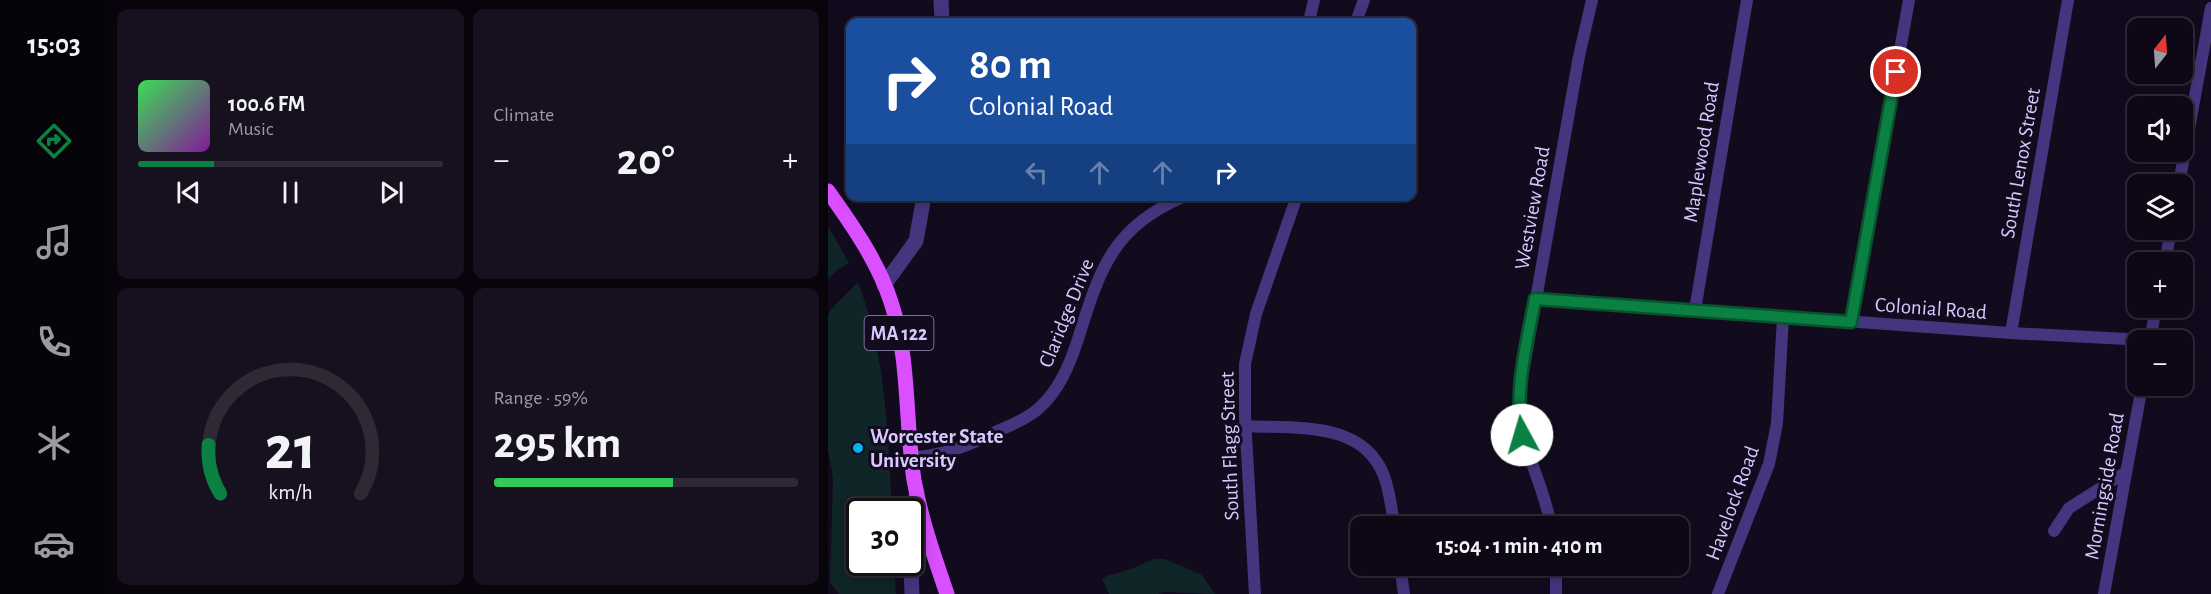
<!DOCTYPE html>
<html lang="en">
<head>
<meta charset="utf-8">
<style>
  :root { --surface:#0e0816; --page:#17111f; --text:#f1f3f6; --muted:#9b9aa1; --line:#2e2935; --accent:#0b8043 }
  body { margin:0; font-family:"Alegreya Sans",sans-serif; background:var(--page); color:var(--text); height:100vh; display:flex; flex-direction:column; font-size:22px; white-space:nowrap }
  * { box-sizing:border-box; margin:0 }
  p { font-size:20px; color:var(--muted) }
  .icon { flex:none; width:33px; height:33px; fill:none; stroke:currentColor; stroke-width:2; stroke-linecap:round; stroke-linejoin:round }
  .map { position:relative; flex:1; overflow:hidden }
  .side { display:flex; flex-direction:column; gap:9px; padding:9px; background:#08040c; width:720px }
  .side>* { flex:none }
  .guide { position:absolute; left:18px; top:18px; width:570px; height:183px; border-radius:12px; box-shadow:0 3px 15px #0003,0 0 0 2px var(--line); background:#1a4fa0; color:#fff; overflow:hidden }
  .needle { width:39px; rotate:17deg }
  .buttons { position:absolute; left:1299px; top:18px; display:grid; gap:12px }
  .buttons a { display:grid; place-items:center; width:66px; height:66px; border-radius:12px; background:var(--surface); box-shadow:0 3px 15px #0003,0 0 0 2px var(--line); font-size:30px }
  .speed { position:absolute; left:18px; top:498px; display:flex; gap:12px; font-size:30px; font-weight:700; text-align:center }
  .speed>* { display:grid; place-content:center; width:78px; height:78px; border-radius:50%; background:var(--surface); box-shadow:0 3px 15px #0003,0 0 0 2px var(--line); line-height:1 }
  .speed .limit { border:3px solid #111; border-radius:9px; background:#fff; color:#111 }
  .pin { position:absolute; display:grid; place-items:center; width:51px; height:51px; color:#fff; margin:-26px; border:3px solid #fff; border-radius:50%; box-shadow:0 2px 6px #0007 }
  .me { position:absolute; width:66px; margin:-33px; rotate:354deg; stroke-linejoin:round; filter:drop-shadow(0 0 4px #0008) }
  .turn { display:flex; align-items:center; gap:21px; height:126px; padding:0 24px; font-size:27px }
  .turn .icon { width:78px; height:78px; stroke-width:2.5 }
  .turn b { display:block; font-size:42px; line-height:51px }
  .lanes { display:flex; align-items:center; height:57px; padding:0 24px; background:#0003; justify-content:center; gap:30px; direction:ltr }
  .lanes .off { opacity:.35 }
  .big { font-size:45px; font-weight:700; line-height:1.1 }
  .side .card { flex:1; display:flex; flex-direction:column; justify-content:center; gap:9px; min-width:0; padding:0 21px; border-radius:12px; background:var(--page) }
  .side .dial { align-items:center; gap:0 }
  .dial svg { height:156px; overflow:visible; fill:none; stroke:var(--line); stroke-width:7; stroke-linecap:round; text-anchor:middle }
  .dial text { fill:var(--text); stroke:none }
  .song { display:flex; align-items:center; gap:18px }
  .cover { width:72px; height:72px; border-radius:9px; background:linear-gradient(135deg,hsl(130 70% 55%),hsl(290 70% 35%)) }
  .played { height:6px; border-radius:3px; background:linear-gradient(90deg,var(--accent) 25%,var(--line) 25%) }
  .keys { display:flex; justify-content:space-around; direction:ltr }
  .heat { display:flex; justify-content:space-between; align-items:center; font-size:33px; direction:ltr }
  .charge { height:9px; border-radius:4px; background:linear-gradient(90deg,#34c759 59%,var(--line) 0) }
  .side .tiles { flex:1; display:grid; gap:9px; grid-template-columns:repeat(2,1fr) }
  .trip { position:absolute; left:522px; top:516px; width:339px; height:60px; border-radius:12px; background:var(--surface); box-shadow:0 3px 15px #0003,0 0 0 2px var(--line); font-weight:700; line-height:60px; text-align:center }
  main { display:flex; flex:1; min-height:0 }
  .dock { display:flex; flex-direction:column; width:108px; justify-content:space-around; align-items:center; background:#060309; color:var(--muted) }
  .dock .icon { width:42px; height:42px }
  .dock .selected { color:var(--accent) }
  .dock b { font-size:27px; color:var(--text) }
  .map>svg:first-child { display:block }
</style>
</head>
<body>
<main>
<nav class="dock">
<b>15:03</b>
<svg class="icon selected" aria-label="directions" viewBox="0 0 24 24"><path d="M12 3l9 9-9 9-9-9zM9 14v-3h6M13 9l2 2-2 2"/></svg>
<svg class="icon" aria-label="music" viewBox="0 0 24 24"><path d="M9 18V5l10-2v13"/><circle cx="6" cy="18" r="3"/><circle cx="16" cy="16" r="3"/></svg>
<svg class="icon" aria-label="phone" viewBox="0 0 24 24"><path d="M5 4h4l2 5-3 2q2 4 5 5l2-3 5 2v4C11 20 4 13 5 4z"/></svg>
<svg class="icon" aria-label="climate" viewBox="0 0 24 24"><path d="M12 3v18M4 7l16 10M4 17L20 7"/></svg>
<svg class="icon" aria-label="car" viewBox="0 0 24 24"><path d="M5 17H2v-5l4-1 3-4h7l3 4 3 1v5h-3M9 17h6M6 11h13"/><circle cx="7" cy="17" r="2"/><circle cx="17" cy="17" r="2"/></svg>
</nav>
<section class="side">
<div class="tiles">
<div class="card">
<div class="song"><i class="cover"></i><div><b>100.6 FM</b><p>Music</p></div></div>
<div class="played"></div>
<div class="keys"><svg class="icon" aria-label="previous" viewBox="0 0 24 24"><path d="M18 5L8 12l10 7zM5 5v14"/></svg><svg class="icon" aria-label="pause" viewBox="0 0 24 24"><path d="M8 5v14M16 5v14"/></svg><svg class="icon" aria-label="next" viewBox="0 0 24 24"><path d="M6 5l10 7-10 7zM19 5v14"/></svg></div>
</div>
<div class="card"><p>Climate</p>
<div class="heat"><a>−</a><b class="big">20°</b><a>+</a></div>
</div>
<div class="card dial"><svg viewBox="0 0 100 80">
<path d="M14 69A42 42 0 1 1 86 69"/>
<path d="M14 69A42 42 0 0 1 8 44" stroke="#0b8043"/>
<text x="50" y="56" font-size="32" font-weight="700">21</text>
<text x="50" y="72" font-size="11">km/h</text>
</svg></div>
<div class="card"><p>Range · 59%</p><b class="big">295 km</b><div class="charge"></div></div>
</div>
</section>
<div class="map">
<svg width="1383" height="594" viewBox="0 0 1383 594">
  <rect width="100%" height="100%" fill="#120b1e"/>
  <g fill="#0f2528">
    <polygon points="0,226 21,263 10,269 0,279"/>
    <path d="M30,282C58,357 60,432 64,511L32,512V562L66,563L68,594H11L2,582L5,478L0,449V315L6,306Z"/>
    <polygon points="326,559 337,559 374,575 387,594 336,592 330,594 281,594 274,579 279,576 303,569"/>
  </g>
  <g fill="none" stroke-linecap="round" stroke-linejoin="round">
    <g stroke="#44367e" stroke-width="12">
      <polyline points="481,22 486,0"/>
      <polyline points="528,22 536,0"/>
      <polyline points="1351,184 1383,8"/>
      <polyline points="1337,262 1343,230"/>
      <polyline points="707,299 1183,333 1318,340"/>
      <polyline points="867,310 919,0"/>
      <polyline points="1023,322 1081,0"/>
      <polyline points="1183,333 1240,0"/>
      <polyline points="1322,340 1328,308"/>
      <path d="M418,426C466,429 535,420 556,476C562,492 564,510 566,526"/>
      <path d="M84,458C99,456 114,454 128,449C144,444 159,436 174,429C186,424 200,418 210,409C231,391 242,364 250,339C272,269 284,227 357,196"/>
      <path d="M723,526C717,492 704,468 695,436C690,419 691,401 693,384L751,56L764,0"/>
      <polyline points="1226,531 1241,508 1298,472"/>
      <polyline points="572,566 576,594"/>
      <polyline points="728,566 728,594"/>
      <polyline points="427,594 417,417 417,364 428,314 469,196"/>
      <polyline points="890,594 941,464 949,423 955,317"/>
      <polyline points="1276,594 1314,386"/>
    </g>
    <g stroke="#44367e" stroke-width="15">
      <polyline points="113,0 114,22"/>
      <polyline points="56,285 88,241 96,196"/>
      <polyline points="82,518 89,492"/>
      <polyline points="82,548 84,594"/>
    </g>
    <path stroke="#da4fff" stroke-width="15" d="M0,191C25,226 50,262 63,302C82,359 77,421 86,480C93,519 106,556 119,594"/>
  </g>
  <g fill="none" stroke-linecap="round" stroke-linejoin="round">
    <g stroke="#07532c" stroke-width="15">
      <path id="route" d="M694,435C686,389 699,343 707,299L1023,322L1068,72"/>
    </g>
    <use href="#route" stroke="#0b8043" stroke-width="10"/>
  </g>
  <circle fill="#00b4f3" stroke="#120b1e" stroke-width="2" cx="30" cy="448" r="6"/>
  <g text-anchor="middle" stroke-width="6" stroke-linejoin="round" paint-order="stroke">
    <rect fill="#120b1e" stroke="#9c8fbc" stroke-width="1.5" x="36.5" y="316" width="69" height="34" rx="4.5"/>
    <g font-size="20" font-weight="bold" fill="#d7c8ff">
      <text x="71" y="340">MA 122</text>
    </g>
    <g font-size="21" fill="#d7c8ff" stroke="#120b1e">
      <text transform="translate(873 152) rotate(-81)" y="7">Maplewood Road</text>
      <text transform="translate(1192 163) rotate(-80)" y="7">South Lenox Street</text>
      <text transform="translate(704 208) rotate(-80)" y="7">Westview Road</text>
      <text transform="translate(1103 308) rotate(4)" y="7">Colonial Road</text>
      <text transform="translate(238 313) rotate(-68)" y="7">Claridge Drive</text>
      <text transform="translate(401 446) rotate(-92)" y="7">South Flagg Street</text>
      <text transform="translate(1276 486) rotate(-80)" y="7">Morningside Road</text>
      <text transform="translate(904 503) rotate(-70)" y="7">Havelock Road</text>
    </g>
    <g font-size="21" font-weight="bold" fill="#d7c8ff" stroke="#120b1e" text-anchor="start">
      <text x="42" y="443">Worcester State<tspan x="42" dy="24">University</tspan></text>
    </g>
  </g>
</svg>
<div class="buttons">
<a><svg class="needle" viewBox="-14 -14 28 28"><path d="M0-13l5 13h-10z" fill="#e53935"/><path d="M0 13l5-13h-10z" fill="#9b9aa1"/></svg></a>
<a><svg class="icon" aria-label="sound" viewBox="0 0 24 24"><path d="M4 9h4l5-4v14l-5-4H4zM17 9q2 3 0 6"/></svg></a>
<a><svg class="icon" aria-label="layers" viewBox="0 0 24 24"><path d="M12 4l9 5-9 5-9-5zM3 14l9 5 9-5"/></svg></a>
<a>+</a>
<a>−</a>
</div>
<div class="speed"><div class="limit">30</div></div>
<div class="pin" style="left:1068px;top:72px;background:#d93025"><svg class="icon" aria-label="arrive" viewBox="0 0 24 24"><path d="M6 21V4h12l-3 4 3 4H6"/></svg></div>
<svg class="me" style="left:694px;top:435px" viewBox="-20 -20 40 40"><circle r="19" fill="#fff"/><path d="M0-13L10 11 0 6-10 11z" fill="#0b8043"/></svg>
<div class="trip">15:04 · 1 min · 410 m</div>
<div class="guide">
<div class="turn"><svg class="icon" aria-label="right" viewBox="0 0 24 24"><path d="M7 20v-9h11M14 6l5 5-5 5"/></svg><div><b>80 m</b>Colonial Road</div></div>
<div class="lanes"><svg class="icon off" aria-label="left" viewBox="0 0 24 24"><path d="M17 20v-9H6M10 6l-5 5 5 5"/></svg><svg class="icon off" aria-label="ahead" viewBox="0 0 24 24"><path d="M12 20V5M6 11l6-6 6 6"/></svg><svg class="icon off" aria-label="ahead" viewBox="0 0 24 24"><path d="M12 20V5M6 11l6-6 6 6"/></svg><svg class="icon" aria-label="right" viewBox="0 0 24 24"><path d="M7 20v-9h11M14 6l5 5-5 5"/></svg></div>
</div>
</div>
</main>
</body>
</html>
